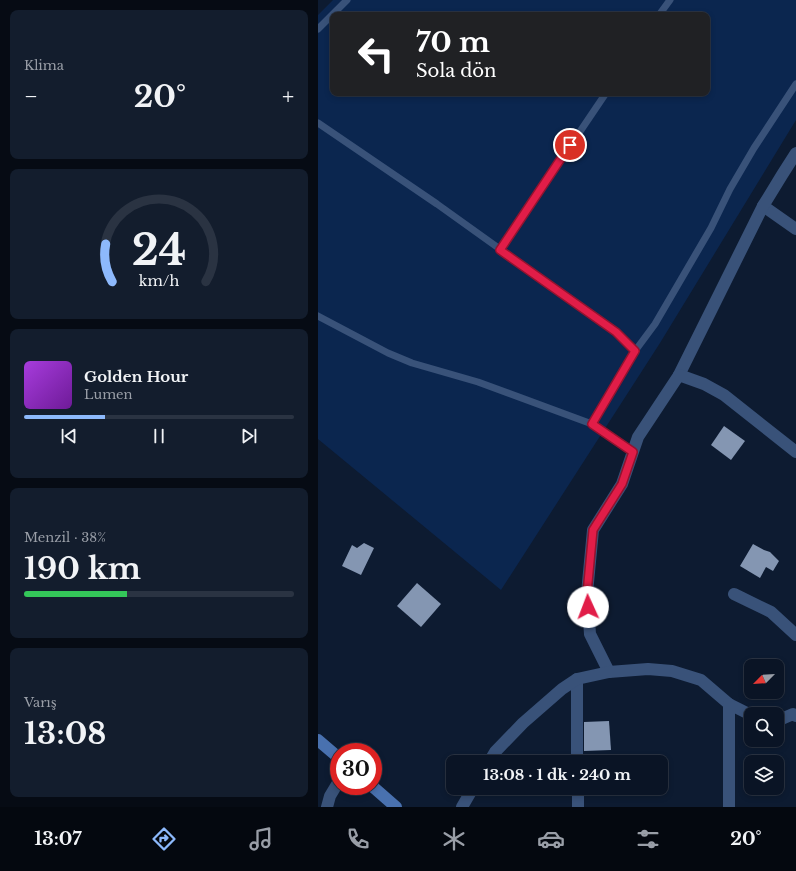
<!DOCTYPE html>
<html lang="tr">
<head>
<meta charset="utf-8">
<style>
  :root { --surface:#0a1425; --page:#131d2d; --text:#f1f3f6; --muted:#999ea7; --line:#2a3342; --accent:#8db9fc }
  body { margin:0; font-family:"Libre Baskerville",serif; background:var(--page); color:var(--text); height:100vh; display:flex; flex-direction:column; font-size:15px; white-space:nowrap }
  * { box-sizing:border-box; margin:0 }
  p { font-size:13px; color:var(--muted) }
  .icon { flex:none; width:22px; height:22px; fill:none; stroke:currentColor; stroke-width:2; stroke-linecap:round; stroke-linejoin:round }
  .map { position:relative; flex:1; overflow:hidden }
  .panel { display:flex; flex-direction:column; gap:10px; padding:10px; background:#060b14; width:318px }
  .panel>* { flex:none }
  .hud { position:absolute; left:12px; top:12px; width:380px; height:84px; border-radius:8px; box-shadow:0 2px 6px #0003,0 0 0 1px var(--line); background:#202124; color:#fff; overflow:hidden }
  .needle { width:26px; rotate:246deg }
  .buttons { position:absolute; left:426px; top:659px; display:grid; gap:8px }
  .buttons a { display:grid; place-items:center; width:40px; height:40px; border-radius:8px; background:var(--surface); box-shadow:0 2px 6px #0003,0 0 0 1px var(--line); font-size:20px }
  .speed { position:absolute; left:12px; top:743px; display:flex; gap:8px; font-size:20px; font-weight:700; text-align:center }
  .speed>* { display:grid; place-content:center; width:52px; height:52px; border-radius:50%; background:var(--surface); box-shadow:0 2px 6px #0003,0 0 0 1px var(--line); line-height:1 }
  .speed .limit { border:6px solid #d22; background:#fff; color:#111 }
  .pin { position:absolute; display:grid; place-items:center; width:34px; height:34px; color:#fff; margin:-17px; border:2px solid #fff; border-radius:50%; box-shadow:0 1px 4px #0007 }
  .me { position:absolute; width:44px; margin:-22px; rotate:358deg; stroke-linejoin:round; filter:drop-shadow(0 0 3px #0008) }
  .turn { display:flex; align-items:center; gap:14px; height:84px; padding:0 20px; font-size:18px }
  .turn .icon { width:52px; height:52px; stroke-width:2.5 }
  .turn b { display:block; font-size:28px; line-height:34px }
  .big { font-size:30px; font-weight:700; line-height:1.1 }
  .panel .widget { flex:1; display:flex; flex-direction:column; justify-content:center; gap:6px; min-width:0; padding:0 14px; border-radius:8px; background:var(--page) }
  .panel .dial { align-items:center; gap:0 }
  .dial svg { height:104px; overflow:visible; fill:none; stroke:var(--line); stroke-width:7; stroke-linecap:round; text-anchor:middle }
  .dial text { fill:var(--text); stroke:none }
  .song { display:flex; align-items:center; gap:12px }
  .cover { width:48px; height:48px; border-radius:6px; background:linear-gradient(135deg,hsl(280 70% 55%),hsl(280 70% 35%)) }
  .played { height:4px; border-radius:2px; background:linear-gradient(90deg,var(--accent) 30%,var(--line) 30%) }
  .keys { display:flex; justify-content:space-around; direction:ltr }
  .heat { display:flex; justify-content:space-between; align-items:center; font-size:22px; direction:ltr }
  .charge { height:6px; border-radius:3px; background:linear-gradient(90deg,#34c759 38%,var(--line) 0) }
  .trip { position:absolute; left:128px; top:755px; width:222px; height:40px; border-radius:8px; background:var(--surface); box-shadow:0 2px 6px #0003,0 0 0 1px var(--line); font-weight:700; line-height:40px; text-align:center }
  .tab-bar { display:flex; height:64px; justify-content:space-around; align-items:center; background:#04080f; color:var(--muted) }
  .tab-bar .icon { width:28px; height:28px }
  .tab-bar .on { color:var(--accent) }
  .tab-bar b { font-size:18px; color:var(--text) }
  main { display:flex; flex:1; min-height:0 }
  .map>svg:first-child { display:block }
</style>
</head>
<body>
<main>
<section class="panel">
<div class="widget"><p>Klima</p>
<div class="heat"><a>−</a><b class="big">20°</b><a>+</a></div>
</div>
<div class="widget dial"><svg viewBox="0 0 100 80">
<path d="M14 69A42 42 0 1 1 86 69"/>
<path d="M14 69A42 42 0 0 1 9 40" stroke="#8db9fc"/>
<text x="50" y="56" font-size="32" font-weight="700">24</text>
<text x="50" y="72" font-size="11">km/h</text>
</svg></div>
<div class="widget">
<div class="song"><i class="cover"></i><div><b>Golden Hour</b><p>Lumen</p></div></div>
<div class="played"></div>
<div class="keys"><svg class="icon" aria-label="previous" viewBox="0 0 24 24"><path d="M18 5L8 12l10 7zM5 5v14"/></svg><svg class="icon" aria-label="pause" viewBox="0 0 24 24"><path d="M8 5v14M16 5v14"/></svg><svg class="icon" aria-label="next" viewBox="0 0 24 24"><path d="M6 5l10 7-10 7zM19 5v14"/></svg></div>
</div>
<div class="widget"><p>Menzil · 38%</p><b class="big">190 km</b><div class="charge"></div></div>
<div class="widget"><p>Varış</p><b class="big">13:08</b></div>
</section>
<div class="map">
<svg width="478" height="807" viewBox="0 0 478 807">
  <rect width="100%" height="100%" fill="#0d1b31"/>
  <path fill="#0b264f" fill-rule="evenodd" d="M15,0H478V120L342,343L183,590L0,439V15ZM15,15H389V93H15Z"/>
  <g fill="#8496b2">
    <polygon points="406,426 427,441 413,460 393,445"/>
    <polygon points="46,543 56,548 43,575 24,566 34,545 39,548"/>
    <polygon points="435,544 446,550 452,552 461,561 455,571 448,567 442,578 422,566"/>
    <polygon points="99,583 123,604 103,627 79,606"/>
    <polygon points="291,721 293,750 266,751 266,722"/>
  </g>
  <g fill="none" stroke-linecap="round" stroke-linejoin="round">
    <g stroke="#395279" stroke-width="7">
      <polyline points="341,15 352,0"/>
      <polyline points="0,29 29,0"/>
      <polyline points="0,123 119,204 298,332 317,351"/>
      <polyline points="182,250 288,93"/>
      <polyline points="0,316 70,353 94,363 160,382 274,424 315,452"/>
      <polyline points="274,424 317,351 337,324 393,228 412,189 436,148 478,84"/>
    </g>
    <g stroke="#395279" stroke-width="12">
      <polyline points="445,206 478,229"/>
      <polyline points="361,375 445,206 464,175 478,153"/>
      <polyline points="416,594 453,612 478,635"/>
      <polyline points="291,672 272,634 269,593 275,530 304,484 320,437 361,375 386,384 406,395 478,452"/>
      <polyline points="259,679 259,762"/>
      <polyline points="459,721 475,714 478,716"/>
      <polyline points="171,762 177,752 205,723 244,689 259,679 291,672 330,669 354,671 383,680 411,704 433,715"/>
      <polyline points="260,788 260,807"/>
      <polyline points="9,807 12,796 21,781"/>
      <polyline points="144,807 155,788"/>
      <polyline points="411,807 411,704"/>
    </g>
    <g stroke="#4971af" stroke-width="12">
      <polyline points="0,740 21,758"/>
      <polyline points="54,786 78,807"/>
    </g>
  </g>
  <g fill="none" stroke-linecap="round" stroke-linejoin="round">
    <g stroke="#92132f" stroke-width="10">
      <polyline id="route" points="252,145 182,250 298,332 317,351 274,424 315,452 304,484 275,530 269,593 270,607"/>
    </g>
    <use href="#route" stroke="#e11d48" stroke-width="7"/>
  </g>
</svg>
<div class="buttons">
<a><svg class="needle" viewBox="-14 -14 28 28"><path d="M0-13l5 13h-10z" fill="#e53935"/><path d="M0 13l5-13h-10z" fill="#999ea7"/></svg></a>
<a><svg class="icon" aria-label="search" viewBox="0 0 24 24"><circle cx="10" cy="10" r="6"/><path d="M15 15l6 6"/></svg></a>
<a><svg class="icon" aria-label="layers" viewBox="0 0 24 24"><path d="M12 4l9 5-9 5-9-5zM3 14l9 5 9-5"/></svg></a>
</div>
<div class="speed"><div class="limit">30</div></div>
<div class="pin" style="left:252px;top:145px;background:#d93025"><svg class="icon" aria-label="arrive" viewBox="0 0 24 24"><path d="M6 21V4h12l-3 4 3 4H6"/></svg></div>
<svg class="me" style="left:270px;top:607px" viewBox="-20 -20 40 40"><circle r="19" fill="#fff"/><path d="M0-13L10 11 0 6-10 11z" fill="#e11d48"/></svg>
<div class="trip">13:08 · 1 dk · 240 m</div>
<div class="hud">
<div class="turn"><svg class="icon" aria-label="left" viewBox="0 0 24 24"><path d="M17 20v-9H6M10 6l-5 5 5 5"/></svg><div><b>70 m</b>Sola dön</div></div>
</div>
</div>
</main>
<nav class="tab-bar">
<b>13:07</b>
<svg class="icon on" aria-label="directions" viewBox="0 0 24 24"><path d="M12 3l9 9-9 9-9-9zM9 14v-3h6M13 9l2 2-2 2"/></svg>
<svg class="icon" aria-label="music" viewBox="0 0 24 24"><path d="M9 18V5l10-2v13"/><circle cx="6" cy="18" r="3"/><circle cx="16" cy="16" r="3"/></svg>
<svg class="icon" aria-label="phone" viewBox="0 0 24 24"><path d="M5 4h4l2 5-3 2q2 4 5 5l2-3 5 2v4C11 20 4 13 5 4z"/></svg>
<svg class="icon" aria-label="climate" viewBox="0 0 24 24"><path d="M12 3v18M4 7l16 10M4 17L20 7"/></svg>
<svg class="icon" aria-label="car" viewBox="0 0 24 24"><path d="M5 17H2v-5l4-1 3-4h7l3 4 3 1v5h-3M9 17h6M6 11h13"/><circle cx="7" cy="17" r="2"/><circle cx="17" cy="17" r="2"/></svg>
<svg class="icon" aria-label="filters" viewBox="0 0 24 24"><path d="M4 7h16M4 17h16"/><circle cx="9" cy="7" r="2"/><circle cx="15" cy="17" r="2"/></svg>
<b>20°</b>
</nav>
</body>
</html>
